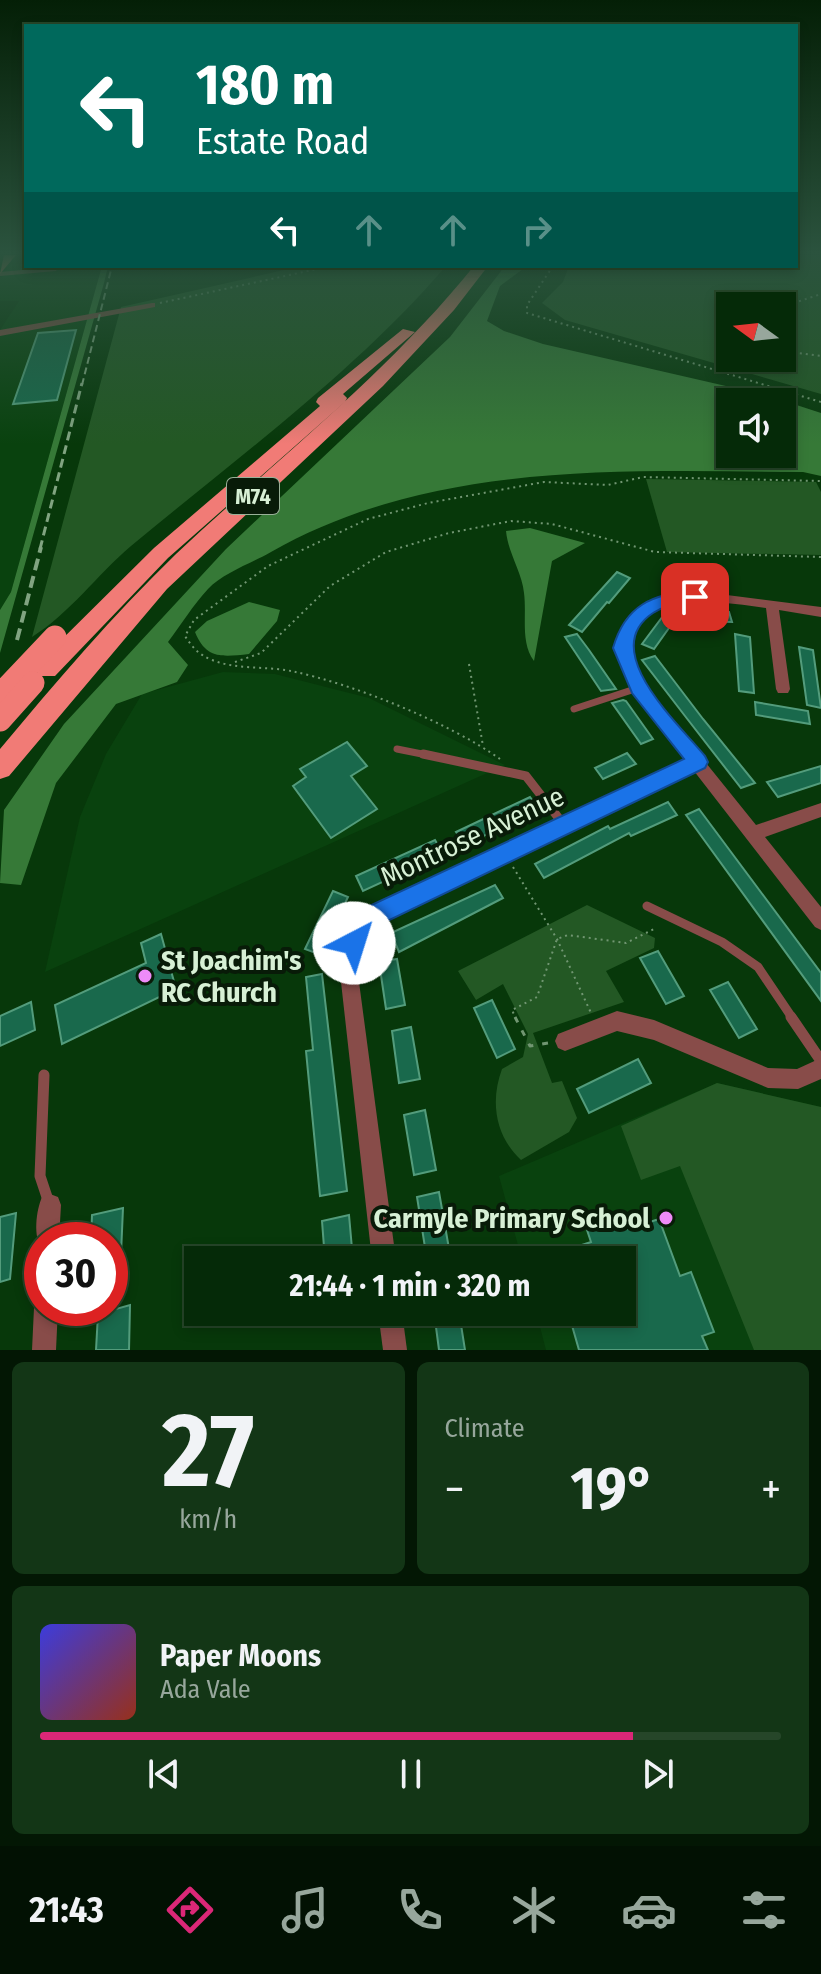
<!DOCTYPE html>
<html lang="en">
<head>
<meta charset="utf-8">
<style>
  :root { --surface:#052a08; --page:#133616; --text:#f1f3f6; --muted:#97a79c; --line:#264629; --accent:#db2777 }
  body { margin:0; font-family:"Fira Sans Condensed",sans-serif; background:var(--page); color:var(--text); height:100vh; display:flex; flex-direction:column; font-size:30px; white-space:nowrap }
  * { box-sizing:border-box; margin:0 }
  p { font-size:26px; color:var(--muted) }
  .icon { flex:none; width:44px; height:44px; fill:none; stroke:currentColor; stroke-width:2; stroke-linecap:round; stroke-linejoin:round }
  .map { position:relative; height:1350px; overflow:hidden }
  .details { display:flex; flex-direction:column; gap:12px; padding:12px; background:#031704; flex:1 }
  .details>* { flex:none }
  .hud { position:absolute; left:24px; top:24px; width:774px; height:244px; border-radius:0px; box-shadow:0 4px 12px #0003,0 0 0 2px var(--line); background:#00695c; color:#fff; overflow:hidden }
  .needle { width:52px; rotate:285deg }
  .controls { position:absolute; left:716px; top:292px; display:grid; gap:16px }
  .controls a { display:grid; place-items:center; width:80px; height:80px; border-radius:0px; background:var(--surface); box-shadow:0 4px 12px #0003,0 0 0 2px var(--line); font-size:40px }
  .speed { position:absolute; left:24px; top:1222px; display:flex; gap:16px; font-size:40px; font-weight:700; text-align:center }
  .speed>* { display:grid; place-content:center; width:104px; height:104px; border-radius:50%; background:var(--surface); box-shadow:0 4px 12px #0003,0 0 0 2px var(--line); line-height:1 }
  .speed .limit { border:12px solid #d22; background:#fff; color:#111 }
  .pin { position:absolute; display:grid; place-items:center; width:68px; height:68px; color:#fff; margin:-34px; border-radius:16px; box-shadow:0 4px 12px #0006 }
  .me { position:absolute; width:88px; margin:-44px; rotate:40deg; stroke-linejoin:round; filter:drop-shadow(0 0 6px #0008) }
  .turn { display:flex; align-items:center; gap:28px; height:168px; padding:0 40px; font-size:36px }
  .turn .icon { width:104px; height:104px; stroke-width:2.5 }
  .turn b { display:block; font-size:56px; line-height:68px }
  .lanes { display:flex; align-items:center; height:76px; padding:0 40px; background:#0003; justify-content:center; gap:40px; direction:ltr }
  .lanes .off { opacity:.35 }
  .big { font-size:60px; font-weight:700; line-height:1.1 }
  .details .tile { flex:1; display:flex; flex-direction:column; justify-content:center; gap:12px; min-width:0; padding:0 28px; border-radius:12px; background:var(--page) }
  .details .dial { align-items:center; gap:0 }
  .dial b { font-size:104px; line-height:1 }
  .song { display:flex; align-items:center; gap:24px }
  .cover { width:96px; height:96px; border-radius:12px; background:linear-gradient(135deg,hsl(240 70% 55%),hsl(10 70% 35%)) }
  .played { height:8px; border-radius:4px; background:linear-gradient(90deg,var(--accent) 80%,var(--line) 80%) }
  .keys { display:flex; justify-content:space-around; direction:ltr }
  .heat { display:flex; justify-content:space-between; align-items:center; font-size:44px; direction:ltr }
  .details .tiles { flex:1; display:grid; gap:12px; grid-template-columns:1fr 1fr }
  .tile:last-child { grid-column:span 2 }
  .trip { position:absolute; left:184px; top:1246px; width:452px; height:80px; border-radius:0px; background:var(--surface); box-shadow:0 4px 12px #0003,0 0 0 2px var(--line); font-weight:700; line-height:80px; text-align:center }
  .tabs { display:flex; height:128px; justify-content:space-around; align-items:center; background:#021103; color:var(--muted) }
  .tabs .icon { width:56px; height:56px }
  .tabs .current { color:var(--accent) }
  .tabs b { font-size:36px; color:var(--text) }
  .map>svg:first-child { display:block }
</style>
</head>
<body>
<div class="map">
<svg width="821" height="1350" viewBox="0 0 821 1350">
  <rect width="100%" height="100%" fill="#07380a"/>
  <g fill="#09420e">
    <polygon points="17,255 26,255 26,266 102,266 11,592 0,610 0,330 19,301 0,301 0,279"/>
    <polygon points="223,672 275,674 369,698 505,765 45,972 80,817 106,754 142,694"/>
    <polygon points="717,1083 821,1107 821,1350 546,1350 536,1312 622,1312 622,1260 522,1260 499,1176"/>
  </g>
  <g fill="#235824" fill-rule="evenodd">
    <path d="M796,255H821V394L565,320L542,303L563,282L569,266H796ZM730,306H782V358H730Z"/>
    <path d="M302,266H446C355,372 238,457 131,546C97,575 70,613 32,637L121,307Z"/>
    <polygon points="646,479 816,482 821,492 821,555 667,552"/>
    <path d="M587,905L655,938L654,948L606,971L624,1002L533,1033L552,1083L562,1081L577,1118L569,1132L521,1160C495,1136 490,1101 502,1069L523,1057L528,1034L503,984L476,1000L458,971Z"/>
    <polygon points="717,1083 821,1107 821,1350 754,1350 680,1166 641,1180 621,1126"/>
  </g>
  <g fill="#367937" fill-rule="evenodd">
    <polygon points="102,266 108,266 104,283 0,653 0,610 11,592"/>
    <path d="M505,266H527L500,286L487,321L504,331L543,344L769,396L821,413V476L803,472C623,471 433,460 271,552C252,563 223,573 208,589C193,605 181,625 168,642L188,665L177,682L116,704L56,783L21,885L0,883L4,810L64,724L226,549L450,337ZM782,402V454H730V402Z"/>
    <path d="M530,528L585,543L552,561L534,661C520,642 527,616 524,593C522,572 508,553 506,531Z"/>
    <path d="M249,602L280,610L277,621L249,654C221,657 206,659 195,632L207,621Z"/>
  </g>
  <g fill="#19694c" stroke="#539c7c" stroke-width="2">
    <polygon points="76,330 57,400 13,404 38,333"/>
    <polygon points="617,572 630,578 609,603 607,602 582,632 569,625"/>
    <polygon points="684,611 729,612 732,622 687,621"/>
    <polygon points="663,616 674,621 654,649 642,644"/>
    <polygon points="577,634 589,650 616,689 601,691 565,637"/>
    <polygon points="735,634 750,637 754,693 739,691"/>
    <polygon points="799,647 813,650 821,708 807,705"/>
    <polygon points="655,656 703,719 755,783 741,788 685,716 642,660"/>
    <polygon points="623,700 626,701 653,739 641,744 612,703"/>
    <polygon points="755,702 808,711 810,724 756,715"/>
    <polygon points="347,742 367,766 351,776 377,809 331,838 293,786 306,777 300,769"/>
    <polygon points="627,753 636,764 603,779 595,768"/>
    <polygon points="821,766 821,783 778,797 767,782"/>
    <polygon points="530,797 539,809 465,845 456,832"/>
    <polygon points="668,802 677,815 631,836 629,833 544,878 535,864 608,826 610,829"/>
    <polygon points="699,809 821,973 821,1001 686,815"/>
    <polygon points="435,840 443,854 363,891 356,876"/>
    <polygon points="495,885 503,898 399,952 391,933"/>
    <polygon points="333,891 348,897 321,955 305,949"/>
    <polygon points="161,934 176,989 62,1044 55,1005 146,963 141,943"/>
    <polygon points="658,951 684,996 666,1004 640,958"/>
    <polygon points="397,959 405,1005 386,1009 379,962"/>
    <polygon points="322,974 347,1191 320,1196 306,1051 313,1050 306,977"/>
    <polygon points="728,982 757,1029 739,1038 710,990"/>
    <polygon points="492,1000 515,1049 497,1058 474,1008"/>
    <polygon points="31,1002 35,1030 0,1046 0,1016"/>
    <polygon points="411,1027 420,1079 399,1083 392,1031"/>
    <polygon points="638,1059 651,1083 589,1113 577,1089"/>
    <polygon points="425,1110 436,1170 414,1175 404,1115"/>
    <polygon points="439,1192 451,1260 427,1260 417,1197"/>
    <polygon points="123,1208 120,1277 110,1280 110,1240 91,1240 92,1215"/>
    <polygon points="16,1213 10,1279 0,1282 0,1217"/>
    <polygon points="349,1215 353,1260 325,1260 322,1221"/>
    <polygon points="624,1218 628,1229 659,1219 680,1276 691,1272 714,1332 702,1336 708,1350 579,1350 569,1315 622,1312 622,1260 542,1258 591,1242 587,1230"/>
    <polygon points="130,1305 129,1350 96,1350 98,1314"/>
    <polygon points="434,1312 459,1312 465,1350 439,1350"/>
  </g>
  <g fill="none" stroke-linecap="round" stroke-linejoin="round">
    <g stroke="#719672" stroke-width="2" stroke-dasharray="2 4" stroke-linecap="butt">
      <polyline points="553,266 527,305 527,313 821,402"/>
      <polyline points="160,303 331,266"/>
      <polyline points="782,307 821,294"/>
      <polyline points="782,351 821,356"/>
      <polyline points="235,662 261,653 330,586 386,552 449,533 511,521 552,524 655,552 821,557"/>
      <polyline points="469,664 483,746"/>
      <path d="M500,759C448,722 353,684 291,671C265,666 237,670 212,660C199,655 192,647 185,636L194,620L268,566L368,519L428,503L544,482L608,485L643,477L821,481"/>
      <polyline points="513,867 557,939 591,1013"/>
      <polyline points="516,1019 512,1010 537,997 557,939 568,935 626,943 654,929"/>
    </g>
    <polyline stroke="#719672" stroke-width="3" stroke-dasharray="6 9" stroke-linecap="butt" points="515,1017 530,1046 548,1043"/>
    <polyline stroke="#884c49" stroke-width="4" points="0,274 55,269"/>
    <g stroke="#884c49" stroke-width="7">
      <polyline points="574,709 638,688"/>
      <polyline points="397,749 432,756"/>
    </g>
    <g stroke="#884c49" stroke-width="9">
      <polyline points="423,754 526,776 564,825"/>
      <polyline points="647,906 722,942 758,967 793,1019"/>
    </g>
    <g stroke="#884c49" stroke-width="11">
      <polyline points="791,1017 821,1061"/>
      <polyline points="44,1075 40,1176 49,1203"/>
    </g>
    <g fill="#884c49" fill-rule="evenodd">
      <polygon points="152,303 155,303 155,307 0,336 0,330"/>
      <path d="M719,594L821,607V617L779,610L790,689L788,693H778L776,689L766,608C732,603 690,597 657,610C650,612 643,619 636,624L631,648L644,686L756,825L821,803V817L765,837L821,907V930L815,927L694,771L379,922L363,946L359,982L396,1260H372L341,982L345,943L367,910L686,760L633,692L618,648L626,619L646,603L682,595Z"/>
      <polygon points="617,1011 654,1020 768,1068 797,1069 821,1058 821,1079 798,1089 768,1088 654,1040 617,1031 565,1051 558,1048 555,1041 558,1034"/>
      <path d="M50,1194L58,1197L61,1205L59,1240H42V1249C33,1237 36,1211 42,1197Z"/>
      <polygon points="42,1298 42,1308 58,1308 56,1350 32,1350 34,1308 38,1300"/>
      <polygon points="378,1312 402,1312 407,1350 383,1350"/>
    </g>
    <polygon fill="#df6461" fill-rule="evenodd" points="4,255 16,255 0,274"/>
    <g fill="#f17b76" fill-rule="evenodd">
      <path d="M474,266H488L454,310L383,386L167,589L9,776L0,779V749C56,682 113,615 176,554C277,459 386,375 474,266Z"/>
      <polygon points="403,329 415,332 343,394 347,398 345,402 168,558 55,676 39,676 35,669 39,662 154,548 320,406 316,402 318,398"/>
    </g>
    <polyline stroke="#81a481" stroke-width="2" stroke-dasharray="7 4" stroke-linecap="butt" points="82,385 112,266"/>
    <polyline stroke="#81a481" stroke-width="3" stroke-dasharray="9 5" stroke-linecap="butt" points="40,549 82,383"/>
    <polyline stroke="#81a481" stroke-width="4" stroke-dasharray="12 6" stroke-linecap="butt" points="17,640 41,547"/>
    <g stroke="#f17b76" stroke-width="23">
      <polyline points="0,695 55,637"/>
      <polyline points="0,720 33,683"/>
    </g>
  </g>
  <linearGradient id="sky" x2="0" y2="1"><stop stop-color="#041f06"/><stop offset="0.57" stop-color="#2b533e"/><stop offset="1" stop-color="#2b533e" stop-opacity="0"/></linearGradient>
  <rect width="821" height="444" fill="url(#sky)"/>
  <path fill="#1a73e8" stroke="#114b97" stroke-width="2" d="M695,591L703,597L700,601C685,606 667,603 653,613C597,650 678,723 705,756L708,762L705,768L381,924L362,952L354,955L345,952L342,943L365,908L684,759L632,693L613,648C625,606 652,593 695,591Z"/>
  <g fill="#ee8bf8" stroke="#081b08" stroke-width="3">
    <circle cx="145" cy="976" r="8"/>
    <circle cx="666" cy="1218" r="8"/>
  </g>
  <g text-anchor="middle" stroke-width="8" stroke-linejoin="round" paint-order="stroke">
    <rect fill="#081b08" stroke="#99b098" stroke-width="2" x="227" y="478" width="52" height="36" rx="6"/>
    <g font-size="22" font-weight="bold" fill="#d7f0d5">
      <text x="253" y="504">M74</text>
    </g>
    <g font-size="28" fill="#d7f0d5" stroke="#081b08">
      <text transform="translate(472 836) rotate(-25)" y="10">Montrose Avenue</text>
    </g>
    <g font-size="28" font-weight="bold" fill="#d7f0d5" stroke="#081b08" text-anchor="start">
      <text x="161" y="970">St Joachim's<tspan x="161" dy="32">RC Church</tspan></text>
      <text x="650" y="1228" text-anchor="end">Carmyle Primary School</text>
    </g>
  </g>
</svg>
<div class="controls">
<a><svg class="needle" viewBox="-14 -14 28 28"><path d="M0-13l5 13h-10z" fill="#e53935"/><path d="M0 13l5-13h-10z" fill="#97a79c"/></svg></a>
<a><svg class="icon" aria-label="sound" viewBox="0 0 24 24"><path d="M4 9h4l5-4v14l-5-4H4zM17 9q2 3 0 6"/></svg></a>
</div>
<div class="speed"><div class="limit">30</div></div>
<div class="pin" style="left:695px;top:597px;background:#d93025"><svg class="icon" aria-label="arrive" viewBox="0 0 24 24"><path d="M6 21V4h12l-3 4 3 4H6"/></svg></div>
<svg class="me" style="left:354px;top:943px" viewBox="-20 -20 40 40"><circle r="19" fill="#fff"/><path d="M0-13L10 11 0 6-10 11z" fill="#1a73e8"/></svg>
<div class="trip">21:44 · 1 min · 320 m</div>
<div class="hud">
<div class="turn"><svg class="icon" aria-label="left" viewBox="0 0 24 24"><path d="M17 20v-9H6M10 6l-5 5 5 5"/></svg><div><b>180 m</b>Estate Road</div></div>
<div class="lanes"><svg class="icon" aria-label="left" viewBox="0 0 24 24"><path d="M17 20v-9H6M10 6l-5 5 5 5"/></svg><svg class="icon off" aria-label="ahead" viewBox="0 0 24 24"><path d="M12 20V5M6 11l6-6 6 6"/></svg><svg class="icon off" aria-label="ahead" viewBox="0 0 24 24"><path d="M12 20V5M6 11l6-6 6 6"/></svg><svg class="icon off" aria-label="right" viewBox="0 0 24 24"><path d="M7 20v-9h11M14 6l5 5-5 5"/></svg></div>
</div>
</div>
<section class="details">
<div class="tiles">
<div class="tile dial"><b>27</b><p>km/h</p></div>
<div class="tile"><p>Climate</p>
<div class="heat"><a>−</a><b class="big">19°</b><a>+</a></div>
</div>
<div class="tile">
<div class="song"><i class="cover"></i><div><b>Paper Moons</b><p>Ada Vale</p></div></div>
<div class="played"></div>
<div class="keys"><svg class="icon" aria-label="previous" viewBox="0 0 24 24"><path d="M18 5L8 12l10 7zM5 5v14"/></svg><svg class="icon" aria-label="pause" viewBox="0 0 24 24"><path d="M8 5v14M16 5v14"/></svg><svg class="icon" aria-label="next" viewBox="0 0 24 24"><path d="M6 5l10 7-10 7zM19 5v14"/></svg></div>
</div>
</div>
</section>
<nav class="tabs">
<b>21:43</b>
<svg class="icon current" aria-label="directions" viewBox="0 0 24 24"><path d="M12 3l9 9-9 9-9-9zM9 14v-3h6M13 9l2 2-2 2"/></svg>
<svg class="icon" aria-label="music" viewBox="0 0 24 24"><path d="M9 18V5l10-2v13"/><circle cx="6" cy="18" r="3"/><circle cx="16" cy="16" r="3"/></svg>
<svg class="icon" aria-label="phone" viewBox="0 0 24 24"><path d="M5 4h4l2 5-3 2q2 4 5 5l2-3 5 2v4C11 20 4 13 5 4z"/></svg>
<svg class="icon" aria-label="climate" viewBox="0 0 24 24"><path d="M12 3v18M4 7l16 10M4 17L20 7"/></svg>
<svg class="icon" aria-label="car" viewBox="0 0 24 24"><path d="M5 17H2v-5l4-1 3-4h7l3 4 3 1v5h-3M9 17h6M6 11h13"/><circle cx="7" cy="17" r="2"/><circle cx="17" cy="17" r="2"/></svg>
<svg class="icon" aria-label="filters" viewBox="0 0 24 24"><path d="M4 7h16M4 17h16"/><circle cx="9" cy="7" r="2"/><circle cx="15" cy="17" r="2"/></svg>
</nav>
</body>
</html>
